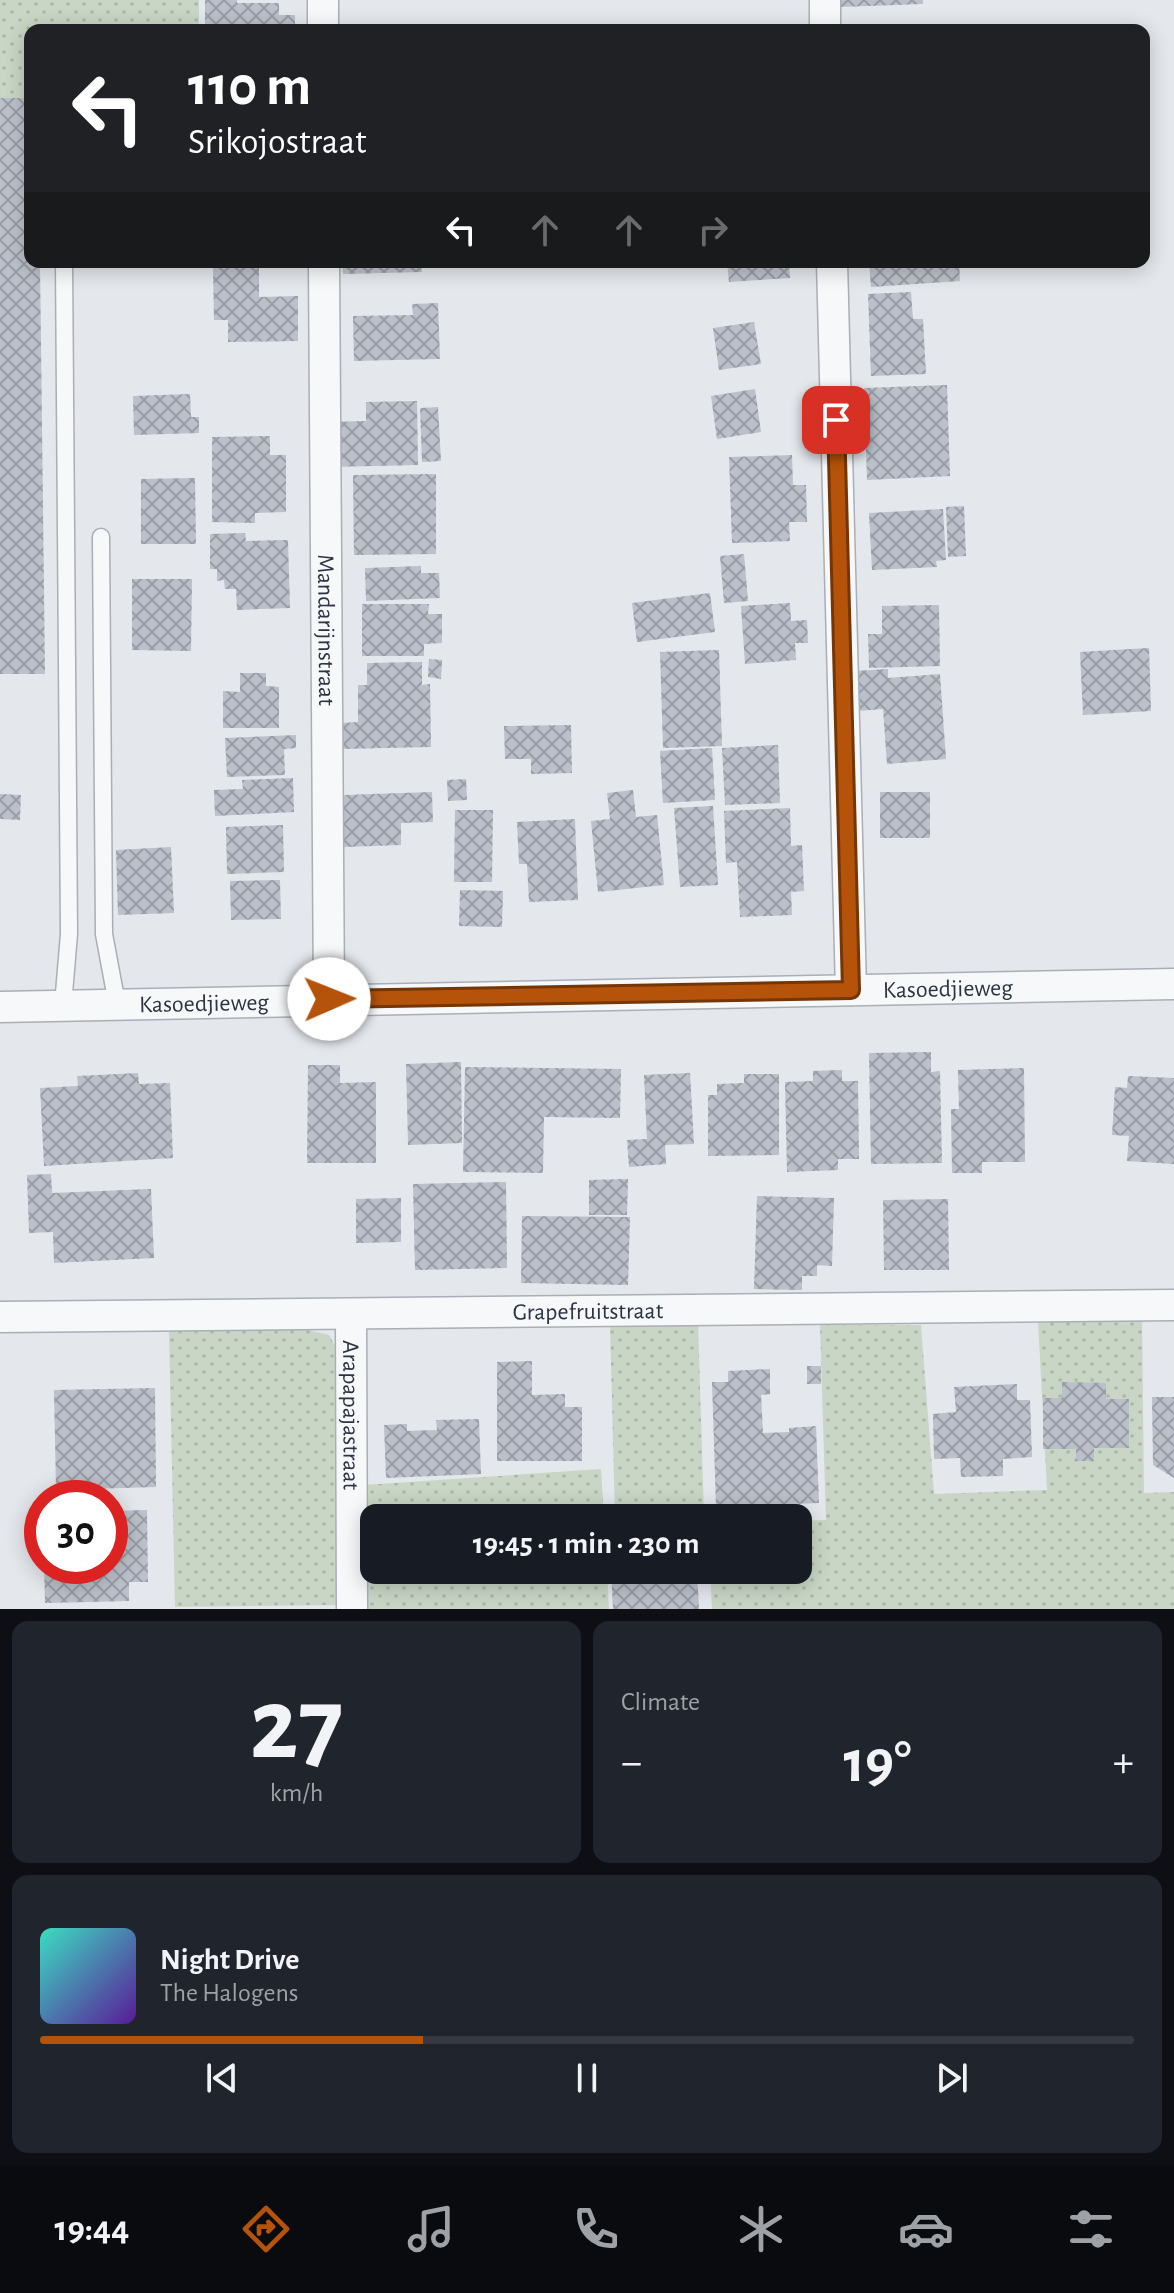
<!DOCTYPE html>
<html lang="en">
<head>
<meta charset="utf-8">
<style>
  :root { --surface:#171b24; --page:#20242c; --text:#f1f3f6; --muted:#9ea1a6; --line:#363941; --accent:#b45309 }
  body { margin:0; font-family:"Alegreya Sans",sans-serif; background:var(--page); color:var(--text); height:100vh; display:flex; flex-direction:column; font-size:30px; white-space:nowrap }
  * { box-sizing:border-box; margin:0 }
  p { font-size:26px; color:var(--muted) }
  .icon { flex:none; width:44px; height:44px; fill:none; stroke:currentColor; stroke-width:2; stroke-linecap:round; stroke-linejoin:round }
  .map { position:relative; height:1609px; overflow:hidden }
  .drawer { display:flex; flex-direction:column; gap:12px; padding:12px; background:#0d0f14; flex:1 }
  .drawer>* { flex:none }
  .hud { position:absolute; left:24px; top:24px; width:1126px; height:244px; border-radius:16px; box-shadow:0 4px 20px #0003; background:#202124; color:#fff; overflow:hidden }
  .speed { position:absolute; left:24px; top:1480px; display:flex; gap:16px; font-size:40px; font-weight:700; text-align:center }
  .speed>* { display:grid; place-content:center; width:104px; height:104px; border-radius:50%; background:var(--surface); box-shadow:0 4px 20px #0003; line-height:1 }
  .speed .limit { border:12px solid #d22; background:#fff; color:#111 }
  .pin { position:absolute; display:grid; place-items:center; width:68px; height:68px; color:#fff; margin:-34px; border-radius:16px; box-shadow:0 4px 12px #0006 }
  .me { position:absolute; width:88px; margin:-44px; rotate:89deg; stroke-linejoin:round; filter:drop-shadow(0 0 6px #0008) }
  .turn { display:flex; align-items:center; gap:28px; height:168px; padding:0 32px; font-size:36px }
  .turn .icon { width:104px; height:104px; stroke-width:2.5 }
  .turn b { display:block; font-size:56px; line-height:68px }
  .lanes { display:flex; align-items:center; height:76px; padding:0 32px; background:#0003; justify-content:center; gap:40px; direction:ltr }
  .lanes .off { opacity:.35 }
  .big { font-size:60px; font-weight:700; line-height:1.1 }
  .drawer .tile { flex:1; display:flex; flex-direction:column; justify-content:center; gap:12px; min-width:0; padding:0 28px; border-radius:16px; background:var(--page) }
  .drawer .dial { align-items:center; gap:0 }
  .dial b { font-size:104px; line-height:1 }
  .song { display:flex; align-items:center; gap:24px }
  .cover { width:96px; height:96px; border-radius:12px; background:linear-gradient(135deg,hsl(170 70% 55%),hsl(270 70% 35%)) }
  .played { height:8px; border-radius:4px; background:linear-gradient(90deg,var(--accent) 35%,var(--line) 35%) }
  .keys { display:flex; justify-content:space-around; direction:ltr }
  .heat { display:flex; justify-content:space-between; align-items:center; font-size:44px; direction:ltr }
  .drawer .tiles { flex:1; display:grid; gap:12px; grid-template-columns:1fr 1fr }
  .tile:last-child { grid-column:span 2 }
  .trip { position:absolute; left:360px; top:1504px; width:452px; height:80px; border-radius:16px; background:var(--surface); box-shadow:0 4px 20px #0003; font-weight:700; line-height:80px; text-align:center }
  .dock { display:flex; height:128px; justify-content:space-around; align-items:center; background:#090b0e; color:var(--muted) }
  .dock .icon { width:56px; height:56px }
  .dock .selected { color:var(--accent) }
  .dock b { font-size:36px; color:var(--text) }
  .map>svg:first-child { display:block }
</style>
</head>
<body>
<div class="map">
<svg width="1174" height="1609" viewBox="0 0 1174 1609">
  <defs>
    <pattern id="grass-dots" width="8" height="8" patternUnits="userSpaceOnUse" patternTransform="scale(2)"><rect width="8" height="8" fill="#c9d6c5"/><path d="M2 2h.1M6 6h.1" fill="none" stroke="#adb8ab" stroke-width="1.8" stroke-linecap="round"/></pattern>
    <pattern id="building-cross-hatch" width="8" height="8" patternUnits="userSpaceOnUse" patternTransform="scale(2)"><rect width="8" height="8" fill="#bbc0ca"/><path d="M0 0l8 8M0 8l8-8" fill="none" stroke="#989da6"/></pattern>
  </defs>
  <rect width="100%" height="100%" fill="#e4e7ec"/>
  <g fill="url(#grass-dots)">
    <polygon points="0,0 199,0 199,30 30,30 30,115 0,116"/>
    <polygon points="1142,1319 1144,1493 1174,1492 1174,1609 712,1609 710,1570 798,1570 798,1521 826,1520 820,1325 921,1325 934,1494 1047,1490 1038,1321"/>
    <polygon points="698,1322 704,1517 615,1518 610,1325"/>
    <polygon points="295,1327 329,1335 340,1355 337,1605 175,1607 169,1331"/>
    <polygon points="601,1469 604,1518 374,1518 374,1570 607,1570 609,1609 365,1609 364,1485"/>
  </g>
  <g fill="url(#building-cross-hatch)">
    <polygon points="205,0 237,0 237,3 279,3 279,15 295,15 295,30 205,30"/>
    <polygon points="841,0 923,0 923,4 841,7"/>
    <polygon points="0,98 30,98 30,262 40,262 45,674 0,674"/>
    <polygon points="342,262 421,262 422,272 343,274"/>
    <polygon points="727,262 789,262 790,278 729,282"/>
    <polygon points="869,262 959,262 960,281 871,287"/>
    <polygon points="259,266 259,297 298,296 298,341 228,342 228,320 214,320 213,267"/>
    <polygon points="911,292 913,319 923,319 926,374 871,376 868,294"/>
    <polygon points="438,303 440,359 354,361 353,316 413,315 412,304"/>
    <polygon points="754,322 761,364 719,370 713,328"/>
    <polygon points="947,385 950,476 867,480 864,388"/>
    <polygon points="755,389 761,432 717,439 711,396"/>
    <polygon points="190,394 191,417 199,417 199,433 134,435 133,396"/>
    <polygon points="417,401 418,465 330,467 329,422 366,421 366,402"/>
    <polygon points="438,407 441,461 422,462 420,408"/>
    <polygon points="270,436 270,455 286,455 286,512 255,513 255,523 212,522 212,437"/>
    <polygon points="792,455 793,485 806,485 807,522 789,522 790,541 732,543 729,457"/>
    <polygon points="436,474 436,554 354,555 353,475"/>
    <polygon points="195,478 196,544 141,544 141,479"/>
    <polygon points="964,506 966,556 948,557 946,507"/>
    <polygon points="943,509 946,560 936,561 937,567 872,570 869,513"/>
    <polygon points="245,533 246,541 288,540 290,608 237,610 236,589 225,589 224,580 217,581 217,569 210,569 210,534"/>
    <polygon points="744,554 748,601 724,603 720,556"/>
    <polygon points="421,566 421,573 439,573 440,598 366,601 365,568"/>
    <polygon points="132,579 192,579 191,651 132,650"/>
    <polygon points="710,593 715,632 637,642 632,603"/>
    <polygon points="790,603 791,621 807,620 808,643 795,643 796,660 745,664 741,606"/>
    <polygon points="362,604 429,604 428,614 442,614 442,643 424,644 424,656 362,656"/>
    <polygon points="939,605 940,666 869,668 868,634 882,634 882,606"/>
    <polygon points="1149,648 1151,711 1083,715 1080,652"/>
    <polygon points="719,650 722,746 663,748 660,652"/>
    <polygon points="429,659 442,660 441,679 428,677"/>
    <polygon points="422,662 422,685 430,684 431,747 342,749 341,723 358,722 358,685 367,685 367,663"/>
    <polygon points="888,669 888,678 940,674 946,759 887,764 883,709 858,711 855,671"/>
    <polygon points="240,673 266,673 266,686 279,687 279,728 223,728 223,691 240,692"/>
    <polygon points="571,725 572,773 531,774 531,759 505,759 504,726"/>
    <polygon points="296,735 296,748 284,749 285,775 227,777 225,738"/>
    <polygon points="778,745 780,803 725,805 722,748"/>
    <polygon points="712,748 715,800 663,803 660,751"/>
    <polygon points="293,778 294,812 215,816 214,790 243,789 242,780"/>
    <polygon points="466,779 467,800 448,801 447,780"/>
    <polygon points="633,790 636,817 657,815 664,885 598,892 591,821 610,819 607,793"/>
    <polygon points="432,792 433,822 401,823 401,845 344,847 343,795"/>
    <rect x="880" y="792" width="50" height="46"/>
    <polygon points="0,794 21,795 20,820 0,819"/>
    <polygon points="713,806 718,885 680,887 674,808"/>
    <polygon points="790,808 791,846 802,845 804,891 791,892 792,915 740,917 737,862 726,863 724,811"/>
    <polygon points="455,810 493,810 492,882 454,882"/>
    <polygon points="575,819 578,900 529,902 527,864 519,864 517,822"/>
    <polygon points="283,825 284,872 227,874 226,827"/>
    <polygon points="171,847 174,913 118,915 116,850"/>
    <polygon points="280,880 281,919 231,920 230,881"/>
    <polygon points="460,890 503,891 502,927 459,926"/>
    <polygon points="931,1052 931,1072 940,1071 942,1163 871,1164 869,1053"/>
    <polygon points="461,1062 462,1143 408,1145 406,1064"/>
    <polygon points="308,1065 340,1065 340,1083 376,1082 376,1163 307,1163"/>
    <polygon points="465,1067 621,1069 620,1118 544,1117 543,1173 463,1172"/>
    <polygon points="1024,1068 1025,1162 982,1162 982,1173 952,1173 951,1109 959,1109 958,1070"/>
    <polygon points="842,1070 842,1081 858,1081 859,1159 838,1159 838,1170 787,1172 785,1082 813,1081 813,1071"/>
    <polygon points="138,1073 139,1084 170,1083 173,1158 44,1166 40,1088 78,1086 77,1076"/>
    <polygon points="690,1073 694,1144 665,1145 666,1164 629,1167 627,1140 647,1139 644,1075"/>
    <polygon points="744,1074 779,1074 779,1155 708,1156 708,1095 717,1095 717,1084 744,1083"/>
    <polygon points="1128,1076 1174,1078 1174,1164 1127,1161 1129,1136 1112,1135 1115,1087 1127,1088"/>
    <polygon points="51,1174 52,1193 151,1189 154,1258 54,1263 53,1232 29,1233 27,1175"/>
    <polygon points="628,1179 627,1215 589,1215 589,1180"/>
    <polygon points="506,1182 507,1268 415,1270 413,1184"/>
    <polygon points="757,1196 834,1198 832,1266 817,1265 817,1276 802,1276 802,1290 754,1289"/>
    <polygon points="401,1198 401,1242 356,1243 356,1199"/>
    <polygon points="948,1199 949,1270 884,1270 883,1200"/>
    <polygon points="522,1216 630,1217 628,1285 521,1283"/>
    <polygon points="532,1361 532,1395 565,1394 565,1407 582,1407 582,1461 497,1461 497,1362"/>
    <rect x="807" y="1366" width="14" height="18"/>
    <polygon points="770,1369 770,1394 761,1395 763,1433 789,1432 789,1428 816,1426 819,1503 716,1507 712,1382 728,1382 728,1371"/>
    <polygon points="1062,1382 1106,1383 1106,1399 1129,1399 1129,1448 1094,1448 1094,1461 1076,1461 1076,1449 1043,1449 1043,1398 1062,1398"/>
    <polygon points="1017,1384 1017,1400 1030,1400 1032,1457 1003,1459 1003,1476 961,1477 960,1458 934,1459 933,1414 956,1412 954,1387"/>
    <polygon points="155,1388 156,1487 56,1490 54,1390"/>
    <polygon points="1152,1397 1174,1397 1174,1478 1153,1465"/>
    <polygon points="479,1419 481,1474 386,1478 384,1425 407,1424 407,1431 437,1430 436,1420"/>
    <polygon points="147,1510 148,1582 129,1582 129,1601 45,1603 44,1566 110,1566 110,1511"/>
    <polygon points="611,1570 697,1570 699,1609 613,1609"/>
  </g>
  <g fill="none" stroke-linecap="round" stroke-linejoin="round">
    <g stroke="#a9aeb7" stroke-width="19">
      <g id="lane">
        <polyline points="101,537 104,934 117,1004"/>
        <polyline points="63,1005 69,934 64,262"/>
      </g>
    </g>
    <g stroke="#a9aeb7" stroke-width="33">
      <g id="street">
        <polyline points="323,0 323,30"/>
        <polyline points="825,0 825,30"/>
        <path id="s1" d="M324,262L329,999"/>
        <polyline points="832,262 851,990"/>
        <path id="s2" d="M0,1007L1174,984"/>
        <path id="s3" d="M351,1315L352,1609"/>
        <path id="s4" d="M0,1317L1174,1305"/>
      </g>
    </g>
    <use href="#lane" stroke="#f7f8fa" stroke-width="16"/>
    <use href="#street" stroke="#f7f8fa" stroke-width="30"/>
  </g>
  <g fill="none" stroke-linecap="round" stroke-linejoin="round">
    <g stroke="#753606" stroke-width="20">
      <polyline id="route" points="329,999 851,990 836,420"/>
    </g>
    <use href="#route" stroke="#b45309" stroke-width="14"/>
  </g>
  <g text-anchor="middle" stroke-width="8" stroke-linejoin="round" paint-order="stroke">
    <g font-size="24" fill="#2b3445" stroke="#f4f6f9">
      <text dy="8" stroke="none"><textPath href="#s1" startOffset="368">Mandarijnstraat</textPath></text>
      <text dy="8" stroke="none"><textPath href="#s2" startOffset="948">Kasoedjieweg</textPath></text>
      <text dy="8" stroke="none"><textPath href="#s2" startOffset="204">Kasoedjieweg</textPath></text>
      <text dy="8" stroke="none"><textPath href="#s4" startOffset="588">Grapefruitstraat</textPath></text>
      <text dy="8" stroke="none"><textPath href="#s3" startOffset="100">Arapapajastraat</textPath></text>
    </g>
  </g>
</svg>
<div class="speed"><div class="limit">30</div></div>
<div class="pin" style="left:836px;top:420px;background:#d93025"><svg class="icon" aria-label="arrive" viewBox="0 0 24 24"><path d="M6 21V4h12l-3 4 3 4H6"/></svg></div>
<svg class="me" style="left:329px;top:999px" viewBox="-20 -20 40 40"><circle r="19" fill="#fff"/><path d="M0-13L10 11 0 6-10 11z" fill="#b45309"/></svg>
<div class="trip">19:45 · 1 min · 230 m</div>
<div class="hud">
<div class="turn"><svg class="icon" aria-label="left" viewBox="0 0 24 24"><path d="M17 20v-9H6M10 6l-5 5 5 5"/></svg><div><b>110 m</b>Srikojostraat</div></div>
<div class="lanes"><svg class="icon" aria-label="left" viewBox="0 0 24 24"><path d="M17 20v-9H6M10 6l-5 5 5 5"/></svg><svg class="icon off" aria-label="ahead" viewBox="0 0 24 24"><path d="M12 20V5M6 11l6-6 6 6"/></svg><svg class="icon off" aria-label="ahead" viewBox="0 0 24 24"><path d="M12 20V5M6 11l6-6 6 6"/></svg><svg class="icon off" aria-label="right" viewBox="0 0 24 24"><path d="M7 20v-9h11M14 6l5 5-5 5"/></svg></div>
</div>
</div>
<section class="drawer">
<div class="tiles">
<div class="tile dial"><b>27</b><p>km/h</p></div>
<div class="tile"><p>Climate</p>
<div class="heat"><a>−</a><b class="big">19°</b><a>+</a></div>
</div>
<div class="tile">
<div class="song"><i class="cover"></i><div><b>Night Drive</b><p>The Halogens</p></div></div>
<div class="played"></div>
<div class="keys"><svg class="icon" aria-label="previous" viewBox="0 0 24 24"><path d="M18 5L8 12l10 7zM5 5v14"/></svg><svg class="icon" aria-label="pause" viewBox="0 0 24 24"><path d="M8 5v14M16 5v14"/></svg><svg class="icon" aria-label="next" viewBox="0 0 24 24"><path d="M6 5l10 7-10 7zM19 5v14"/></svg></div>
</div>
</div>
</section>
<nav class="dock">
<b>19:44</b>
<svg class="icon selected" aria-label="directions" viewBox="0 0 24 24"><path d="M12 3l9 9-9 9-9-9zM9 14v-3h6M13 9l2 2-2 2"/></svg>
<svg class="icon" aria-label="music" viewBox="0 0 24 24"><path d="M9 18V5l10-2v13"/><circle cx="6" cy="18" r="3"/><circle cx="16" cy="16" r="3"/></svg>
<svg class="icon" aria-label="phone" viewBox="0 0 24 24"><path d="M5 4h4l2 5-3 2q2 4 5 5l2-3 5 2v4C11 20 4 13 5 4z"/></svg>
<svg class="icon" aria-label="climate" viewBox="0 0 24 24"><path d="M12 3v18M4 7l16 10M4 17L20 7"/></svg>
<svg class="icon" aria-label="car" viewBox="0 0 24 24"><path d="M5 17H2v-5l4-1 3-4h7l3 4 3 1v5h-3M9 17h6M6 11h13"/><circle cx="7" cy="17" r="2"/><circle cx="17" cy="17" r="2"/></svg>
<svg class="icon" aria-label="filters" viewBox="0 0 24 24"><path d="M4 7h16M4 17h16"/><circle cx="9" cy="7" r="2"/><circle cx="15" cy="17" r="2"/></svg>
</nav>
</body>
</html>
